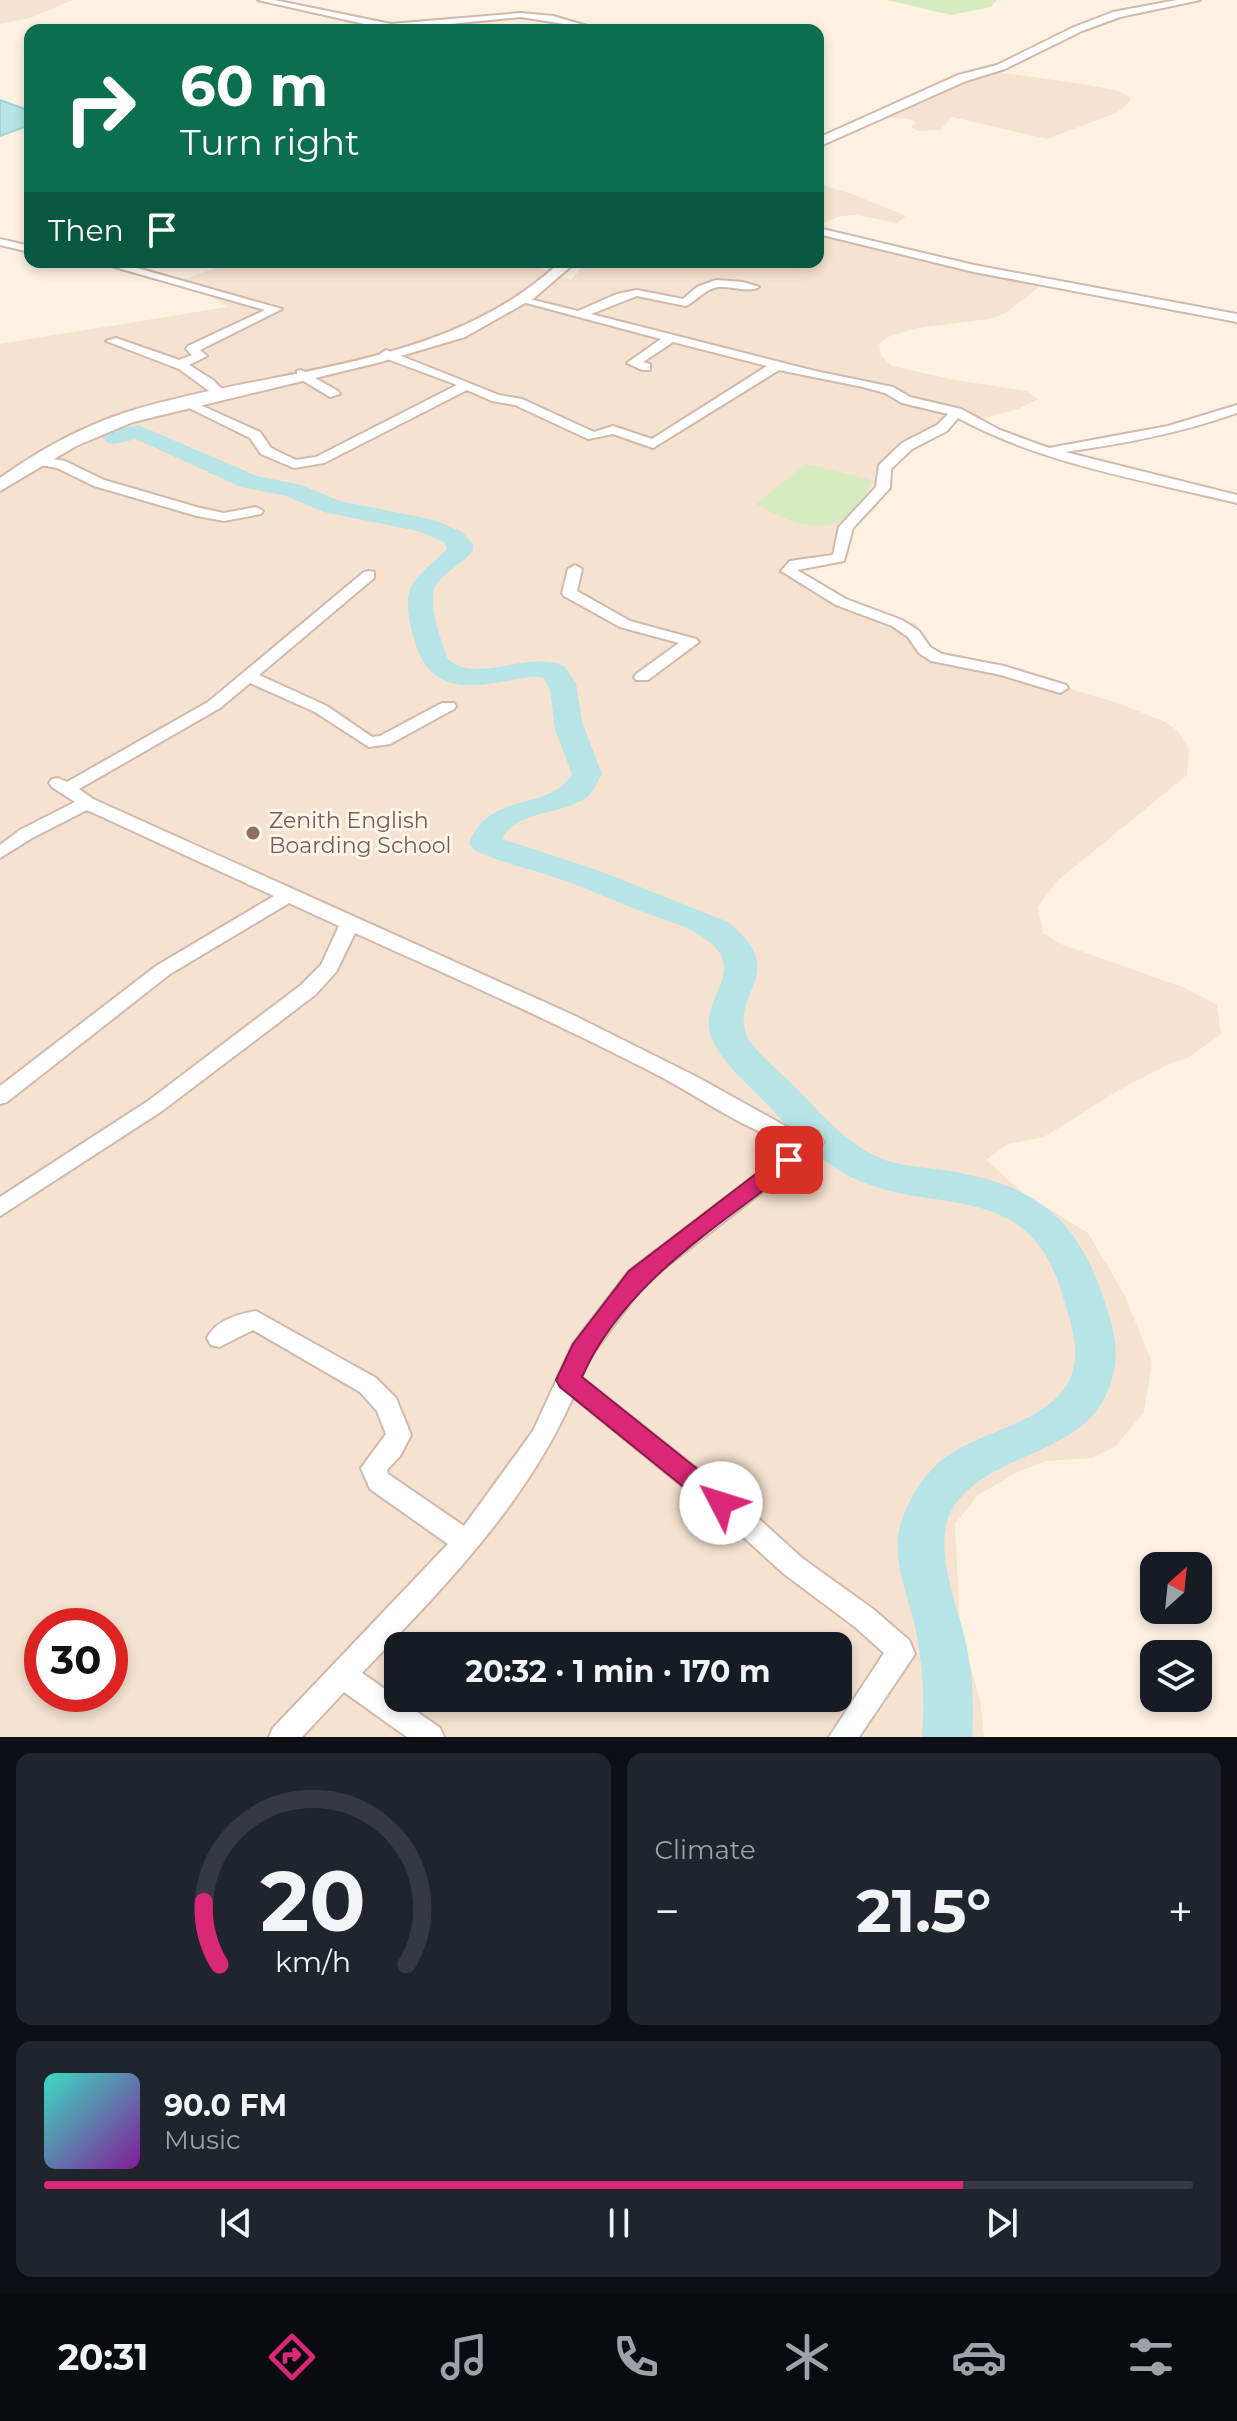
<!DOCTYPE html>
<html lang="en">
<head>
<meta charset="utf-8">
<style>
  :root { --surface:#171b24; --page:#20242c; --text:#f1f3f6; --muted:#9ea1a6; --line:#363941; --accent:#db2777 }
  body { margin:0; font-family:Montserrat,sans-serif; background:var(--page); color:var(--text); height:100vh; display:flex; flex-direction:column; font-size:30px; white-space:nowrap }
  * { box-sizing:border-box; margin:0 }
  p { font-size:26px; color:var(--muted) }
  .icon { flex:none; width:44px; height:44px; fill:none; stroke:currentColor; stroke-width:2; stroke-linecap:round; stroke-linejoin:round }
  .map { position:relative; height:1737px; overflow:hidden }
  .side { display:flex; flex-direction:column; gap:16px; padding:16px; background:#0d0f14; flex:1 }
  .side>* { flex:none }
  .banner { position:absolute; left:24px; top:24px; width:800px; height:244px; border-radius:16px; box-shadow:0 4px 12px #0003; background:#0b6e4f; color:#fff; overflow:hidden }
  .needle { width:52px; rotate:27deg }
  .controls { position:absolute; left:1140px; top:1552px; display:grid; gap:16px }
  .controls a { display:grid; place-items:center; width:72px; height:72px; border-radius:16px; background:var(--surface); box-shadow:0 4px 12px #0003; font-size:40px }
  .speed { position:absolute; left:24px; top:1608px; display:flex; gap:16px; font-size:40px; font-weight:700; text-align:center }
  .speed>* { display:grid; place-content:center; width:104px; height:104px; border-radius:50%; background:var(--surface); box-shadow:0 4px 12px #0003; line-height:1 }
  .speed .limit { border:12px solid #d22; background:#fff; color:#111 }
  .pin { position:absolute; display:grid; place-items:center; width:68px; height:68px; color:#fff; margin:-34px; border-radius:16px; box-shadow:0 4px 12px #0006 }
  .me { position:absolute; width:88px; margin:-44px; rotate:310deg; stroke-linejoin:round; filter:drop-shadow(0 0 6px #0008) }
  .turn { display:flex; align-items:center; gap:28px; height:168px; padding:0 24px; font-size:36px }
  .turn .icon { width:104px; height:104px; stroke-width:2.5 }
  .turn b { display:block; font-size:56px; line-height:68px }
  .then { display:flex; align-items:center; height:76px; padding:0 24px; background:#0003; gap:16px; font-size:30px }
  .big { font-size:60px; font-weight:700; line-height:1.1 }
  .side .widget { flex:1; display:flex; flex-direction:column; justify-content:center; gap:12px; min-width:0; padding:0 28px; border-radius:16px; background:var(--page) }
  .side .dial { align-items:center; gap:0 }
  .dial svg { height:208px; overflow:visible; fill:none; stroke:var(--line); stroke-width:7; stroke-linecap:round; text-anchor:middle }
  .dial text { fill:var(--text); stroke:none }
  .song { display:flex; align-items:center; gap:24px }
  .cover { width:96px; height:96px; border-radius:12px; background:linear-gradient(135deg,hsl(170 70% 55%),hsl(290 70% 35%)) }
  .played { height:8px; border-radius:4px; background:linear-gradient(90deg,var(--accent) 80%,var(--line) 80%) }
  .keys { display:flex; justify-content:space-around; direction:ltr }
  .heat { display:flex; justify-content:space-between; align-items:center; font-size:44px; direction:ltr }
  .side .tiles { flex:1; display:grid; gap:16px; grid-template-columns:1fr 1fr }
  .widget:last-child { grid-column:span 2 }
  .trip { position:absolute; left:384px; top:1632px; width:468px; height:80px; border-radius:16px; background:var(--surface); box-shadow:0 4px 12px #0003; font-weight:700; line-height:80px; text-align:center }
  .dock { display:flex; height:128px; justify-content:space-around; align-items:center; background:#090b0e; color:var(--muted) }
  .dock .icon { width:56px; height:56px }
  .dock .selected { color:var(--accent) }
  .dock b { font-size:36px; color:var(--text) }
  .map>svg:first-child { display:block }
</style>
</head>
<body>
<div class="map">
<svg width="1237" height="1737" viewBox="0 0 1237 1737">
  <rect width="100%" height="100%" fill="#fdf1e2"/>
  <g fill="#f5e2d0" fill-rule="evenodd">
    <polygon points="0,0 73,0 30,18 0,24"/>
    <polygon points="996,72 1082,84 1119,91 1131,98 1127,105 1116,113 1047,139 952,117 940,130 918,131 911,127 916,123 913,120 888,117 964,82"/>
    <polygon points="818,184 855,195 906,216 897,223 856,215 840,216 818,226"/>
    <path d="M818,229L1046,281L1006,313L989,319L917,328L890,336L879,343L881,355L892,366L955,380L1026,391L1038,399L1018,409L983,418L959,419L917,443L889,468L886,488L879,504L851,533L845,558L805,568L802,574L841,597L916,624L927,646L942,656L1044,681L1121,704L1165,722L1178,731L1189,750L1187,775L1057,881L1038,907L1043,933L1058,943L1185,988L1217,1005L1221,1034L1188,1058L1171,1063L1119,1090L1044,1137L1008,1144L986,1160L1023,1193L1088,1233L1124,1294L1152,1362L1144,1412L1116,1446L1092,1458L1045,1461L1016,1473L978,1495L955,1524L960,1629L980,1700L984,1737H0V344L227,307L183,279L235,262H524L571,280L586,262H818ZM42,1626H110V1694H42ZM398,1646H838V1698H398Z"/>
  </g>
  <g fill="#d5ebc0">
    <polygon points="887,0 997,0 991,7 951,15"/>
    <path d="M806,464L871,480L860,512C820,537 793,524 756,504Z"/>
  </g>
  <polygon fill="#b6e4e7" stroke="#9cd4d9" stroke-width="2" points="0,100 30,111 30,125 0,136"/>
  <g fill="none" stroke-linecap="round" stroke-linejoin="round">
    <path fill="#b6e4e7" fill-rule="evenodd" d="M138,425L257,476L301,485L340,501L434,520L462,532L473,544V550C463,564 445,571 436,585C426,601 442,644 448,659C474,685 529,650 564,666L576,683L582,722L602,774C598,781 594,790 588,796C564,816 516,809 502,839L597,870L728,922C793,975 727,991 748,1039C761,1057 779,1071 795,1087C822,1114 850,1149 888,1161C911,1168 937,1168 960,1173C1047,1189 1083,1229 1108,1312C1116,1337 1119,1357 1111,1382C1089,1457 994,1448 954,1506C928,1545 961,1610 968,1653C973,1681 974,1709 972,1737H922C925,1703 923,1669 917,1636C911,1601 889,1558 901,1523C909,1498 925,1472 946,1457C986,1427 1070,1420 1075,1359C1077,1337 1068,1314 1062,1293C1026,1175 933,1218 851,1177C810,1156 782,1118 750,1087C735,1072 716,1054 710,1033C701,997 748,971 707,940C690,926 666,921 646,913C616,902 587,888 557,878C529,868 501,863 474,850L469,843C490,790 550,812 572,774L555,729L550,690L544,678C530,675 515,680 501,682C452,691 424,683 412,632C400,582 415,581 447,549L444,542L418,531L324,512L286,496L241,487L136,439L114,444L106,442L102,437L106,432Z"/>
    <g stroke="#d1b9ac" stroke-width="4">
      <g id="street">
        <polygon points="258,0 274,0 391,24 521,13 553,16 601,30 521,17 391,30"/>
        <polygon points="818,228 974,265 1237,314 1237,322 974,272 818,234"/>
        <polygon points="0,239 30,246 30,252 0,245"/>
        <polygon points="97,262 116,262 282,309 200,350 207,356 189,365 213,380 226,393 216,396 179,369 106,341 116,338 179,360 192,355 186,349 188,346 265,310"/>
        <path d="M716,280L743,282L759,287C749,293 733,286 720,287C705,288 698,300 686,306L637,296L591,314L815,371L893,387L910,397L961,409L1000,430L1049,448L1168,426L1237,405V413C1181,433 1123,444 1065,452L1237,495V503C1143,480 1043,464 958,418L947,431L912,449L891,469L890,488L853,528L844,561L797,570L846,599L902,620L919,631L930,647L942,654L1004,666L1066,685L1068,688L1060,693L1001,675L931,661L919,653L908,637L892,626L836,605L781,571L790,561L833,555L839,527L876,487L879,465L902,443L937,425L948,414L902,403L885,393L863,387L779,370L653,448L613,434L588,439L515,405L492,401L467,390L324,463L294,468L261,454L250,438L177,402L187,399L260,432L271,448L296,460L316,457L457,385L382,357L380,354L386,350L499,395L522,399L594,432L613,426L652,439L767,366L673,342L643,362L650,364V370H642L627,363L661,339L515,300L521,297L578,311L617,294L637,290L683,299L697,287Z"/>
        <polygon points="301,370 338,391 340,394 330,397 297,377 297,371"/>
        <polygon points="40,457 65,461 104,480 200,508 224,513 256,507 263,511 261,514 224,521 197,516 94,486 57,468 35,464 35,458"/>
        <polygon points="575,565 582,569 577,591 630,621 696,639 699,642 648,680 636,680 634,677 636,674 679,643 620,627 564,596 562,593 568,569"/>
        <path d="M369,571L374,572V578L259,675L327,706L372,737L380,736L442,703H454L456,706L454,709L390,744L369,747L315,712L250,683L220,708L79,789L93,799L573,1015L699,1078L787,1127L820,1137L824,1142L820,1147L645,1283L591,1356L581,1377L747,1508L802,1558L873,1609L909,1640L915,1654L859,1737H829L884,1653L855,1627L784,1574L729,1524L573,1397C526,1505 442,1589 362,1673L440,1728L444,1737H407L344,1692L302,1737H269L273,1728L448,1544L370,1489L361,1468L386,1434L377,1411L360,1392L253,1330L219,1347L211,1345L207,1338C216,1320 238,1314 256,1311L376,1378L396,1398L411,1435L400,1456L387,1470L388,1474L464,1526L533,1431L573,1344L629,1271L795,1145C743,1130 696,1094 648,1070C552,1021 453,977 355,933L336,972L315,995L162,1111L0,1216V1197L148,1101L301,985L321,965L339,926L289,903L170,974L7,1102L0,1104V1086L156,966L274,896L87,810L32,838L0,858V845L20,830L75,802L52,787L49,783L52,779L58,778L67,782L208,702L364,572Z"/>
      </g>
    </g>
    <g stroke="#d4b8a8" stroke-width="4">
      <g id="secondary">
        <polygon points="1177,0 1200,0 1120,17 1082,31 1005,69 966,81 818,147 818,138 958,75 997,65 1074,27 1113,12"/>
        <path d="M560,262H576L534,298L465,337L377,363L133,422L76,446L0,491V478C38,451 79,428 124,413C268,367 444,372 560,262Z"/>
      </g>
    </g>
    <use href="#street" fill="#fff" fill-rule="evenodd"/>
    <use href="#secondary" fill="#fff" fill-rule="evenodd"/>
  </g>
  <path fill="#db2777" stroke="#8e194d" stroke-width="2" d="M789,1152L797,1154L800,1160L797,1165C719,1226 623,1283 582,1377L730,1495L733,1503L730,1510L721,1514L712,1510L560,1387L556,1380L573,1344L629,1271L782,1154Z"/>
  <circle fill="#8d6e63" stroke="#fff5e9" stroke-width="3" cx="253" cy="833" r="8"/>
  <g text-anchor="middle" stroke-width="6" stroke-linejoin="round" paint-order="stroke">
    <g font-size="22" fill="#785e54" stroke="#fff5e9" text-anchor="start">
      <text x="269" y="828">Zenith English<tspan x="269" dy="25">Boarding School</tspan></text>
    </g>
  </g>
</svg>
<div class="controls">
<a><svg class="needle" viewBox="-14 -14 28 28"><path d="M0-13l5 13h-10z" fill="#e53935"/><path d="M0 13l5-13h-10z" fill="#9ea1a6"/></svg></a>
<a><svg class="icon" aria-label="layers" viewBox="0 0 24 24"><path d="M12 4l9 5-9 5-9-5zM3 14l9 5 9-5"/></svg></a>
</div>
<div class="speed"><div class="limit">30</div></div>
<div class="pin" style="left:789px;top:1160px;background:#d93025"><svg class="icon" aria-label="arrive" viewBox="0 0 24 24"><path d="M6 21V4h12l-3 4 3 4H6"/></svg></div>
<svg class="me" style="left:721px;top:1503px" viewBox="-20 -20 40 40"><circle r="19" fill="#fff"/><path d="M0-13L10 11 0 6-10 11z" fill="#db2777"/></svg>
<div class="trip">20:32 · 1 min · 170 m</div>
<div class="banner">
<div class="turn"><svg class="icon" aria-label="right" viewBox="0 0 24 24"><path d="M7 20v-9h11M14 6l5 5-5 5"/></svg><div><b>60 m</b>Turn right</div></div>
<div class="then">Then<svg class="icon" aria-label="arrive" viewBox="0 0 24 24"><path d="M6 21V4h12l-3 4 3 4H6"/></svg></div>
</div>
</div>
<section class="side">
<div class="tiles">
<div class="widget dial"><svg viewBox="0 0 100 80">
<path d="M14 69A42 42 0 1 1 86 69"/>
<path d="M14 69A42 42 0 0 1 8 45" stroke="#db2777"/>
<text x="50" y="56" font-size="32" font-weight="700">20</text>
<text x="50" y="72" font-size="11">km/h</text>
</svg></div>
<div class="widget"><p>Climate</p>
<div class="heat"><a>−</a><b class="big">21.5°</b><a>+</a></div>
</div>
<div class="widget">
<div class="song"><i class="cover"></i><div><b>90.0 FM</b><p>Music</p></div></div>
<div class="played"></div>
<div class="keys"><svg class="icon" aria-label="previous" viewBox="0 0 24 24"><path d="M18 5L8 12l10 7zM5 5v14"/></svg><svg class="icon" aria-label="pause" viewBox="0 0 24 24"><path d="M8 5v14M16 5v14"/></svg><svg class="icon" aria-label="next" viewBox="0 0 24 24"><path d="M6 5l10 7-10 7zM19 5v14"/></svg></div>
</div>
</div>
</section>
<nav class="dock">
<b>20:31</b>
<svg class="icon selected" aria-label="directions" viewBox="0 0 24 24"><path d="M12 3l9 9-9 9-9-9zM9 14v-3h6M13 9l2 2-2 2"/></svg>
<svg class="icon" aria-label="music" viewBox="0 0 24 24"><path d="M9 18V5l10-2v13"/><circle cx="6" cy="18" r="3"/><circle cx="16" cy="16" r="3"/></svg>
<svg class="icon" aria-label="phone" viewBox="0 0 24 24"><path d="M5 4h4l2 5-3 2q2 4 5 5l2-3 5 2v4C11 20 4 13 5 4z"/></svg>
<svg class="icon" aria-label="climate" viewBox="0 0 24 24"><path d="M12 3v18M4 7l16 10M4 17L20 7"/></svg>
<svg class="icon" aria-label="car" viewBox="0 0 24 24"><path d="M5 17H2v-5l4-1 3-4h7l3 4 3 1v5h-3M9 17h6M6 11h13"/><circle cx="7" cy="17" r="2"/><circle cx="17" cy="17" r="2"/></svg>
<svg class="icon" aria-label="filters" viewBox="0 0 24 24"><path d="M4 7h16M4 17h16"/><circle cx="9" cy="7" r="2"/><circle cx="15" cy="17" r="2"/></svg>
</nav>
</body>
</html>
